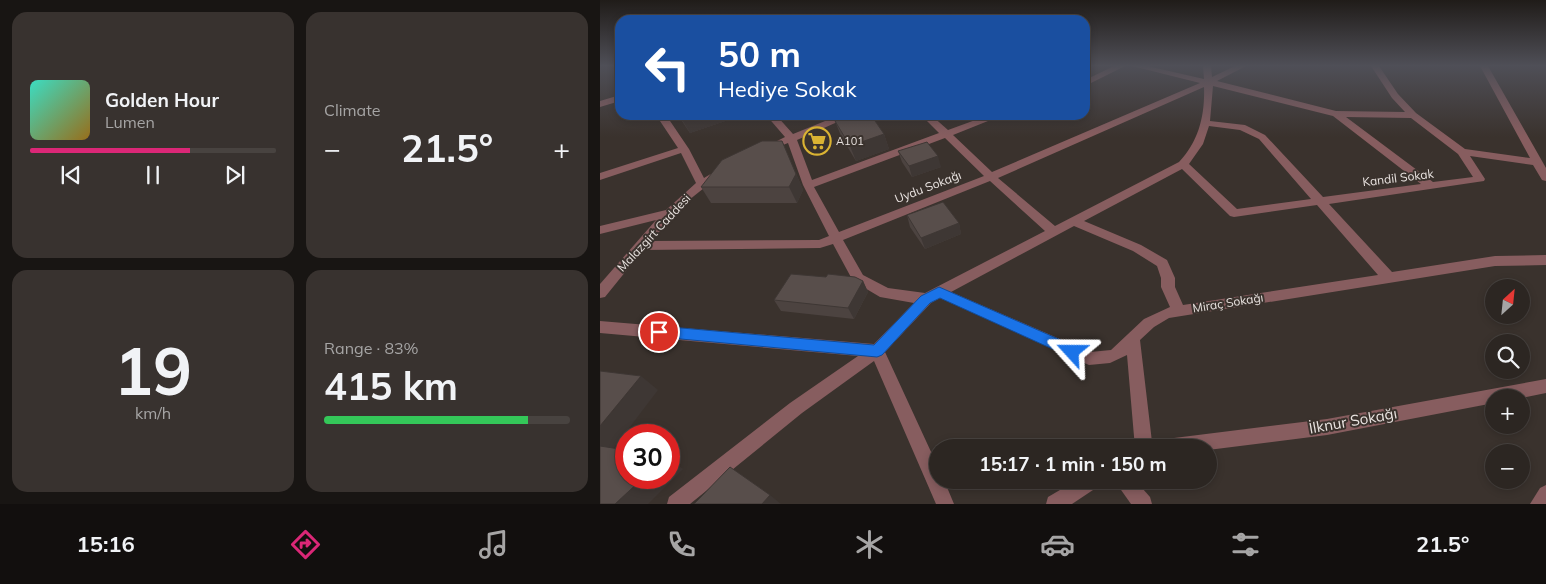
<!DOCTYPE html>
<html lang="en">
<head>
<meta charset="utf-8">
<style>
  :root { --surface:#2c2622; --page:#38322f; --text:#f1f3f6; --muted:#a6a5a5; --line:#484340; --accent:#db2777 }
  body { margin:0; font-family:Mulish,sans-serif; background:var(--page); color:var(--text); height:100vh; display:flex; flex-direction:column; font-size:19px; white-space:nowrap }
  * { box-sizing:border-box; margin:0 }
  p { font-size:16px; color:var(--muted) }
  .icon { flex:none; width:28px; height:28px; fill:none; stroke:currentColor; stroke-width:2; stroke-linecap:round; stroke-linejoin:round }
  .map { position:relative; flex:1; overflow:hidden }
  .details { display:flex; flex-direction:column; gap:12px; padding:12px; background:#181513; width:600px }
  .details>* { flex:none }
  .guide { position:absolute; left:15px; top:15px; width:475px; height:105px; border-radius:15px; box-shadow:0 2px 8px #0003,0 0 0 1px var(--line); background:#1a4fa0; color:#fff; overflow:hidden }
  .needle { width:32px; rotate:27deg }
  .tools { position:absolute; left:885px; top:279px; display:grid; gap:10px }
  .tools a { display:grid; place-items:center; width:45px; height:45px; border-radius:50%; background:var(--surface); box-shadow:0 2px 8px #0003,0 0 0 1px var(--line); font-size:25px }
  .speed { position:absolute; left:15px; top:424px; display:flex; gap:10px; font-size:25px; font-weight:700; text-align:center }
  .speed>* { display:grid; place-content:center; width:65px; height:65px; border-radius:50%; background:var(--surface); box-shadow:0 2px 8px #0003,0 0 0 1px var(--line); line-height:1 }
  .speed .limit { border:8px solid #d22; background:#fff; color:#111 }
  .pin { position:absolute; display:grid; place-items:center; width:42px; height:42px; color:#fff; margin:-21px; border:2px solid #fff; border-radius:50%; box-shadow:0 1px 5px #0007 }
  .me { position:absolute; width:55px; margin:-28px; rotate:294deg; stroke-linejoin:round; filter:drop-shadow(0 0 4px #0008) }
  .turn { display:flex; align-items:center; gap:18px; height:105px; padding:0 20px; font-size:22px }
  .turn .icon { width:65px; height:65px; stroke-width:2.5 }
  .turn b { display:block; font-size:35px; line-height:42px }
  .big { font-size:38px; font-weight:700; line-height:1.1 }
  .details .widget { flex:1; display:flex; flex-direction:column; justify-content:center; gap:8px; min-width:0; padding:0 18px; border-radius:15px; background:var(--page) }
  .details .dial { align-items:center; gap:0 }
  .dial b { font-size:65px; line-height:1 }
  .song { display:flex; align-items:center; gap:15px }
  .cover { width:60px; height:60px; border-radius:8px; background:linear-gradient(135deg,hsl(170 70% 55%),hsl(40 70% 35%)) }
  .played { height:5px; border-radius:2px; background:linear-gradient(90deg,var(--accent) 65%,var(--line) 65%) }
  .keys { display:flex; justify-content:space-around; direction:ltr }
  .heat { display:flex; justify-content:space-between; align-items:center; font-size:28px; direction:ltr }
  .charge { height:8px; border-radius:4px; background:linear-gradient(90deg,#34c759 83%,var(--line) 0) }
  .details .tiles { flex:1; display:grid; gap:12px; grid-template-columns:repeat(2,1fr) }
  .trip { position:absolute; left:329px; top:439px; width:288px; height:50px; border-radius:25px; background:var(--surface); box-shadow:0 2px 8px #0003,0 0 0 1px var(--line); font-weight:700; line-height:50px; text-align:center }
  .menu { display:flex; height:80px; justify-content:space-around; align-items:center; background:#120f0e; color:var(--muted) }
  .menu .icon { width:35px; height:35px }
  .menu .selected { color:var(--accent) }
  .menu b { font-size:22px; color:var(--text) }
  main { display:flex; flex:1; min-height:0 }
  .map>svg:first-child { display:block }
</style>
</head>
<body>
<main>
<section class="details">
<div class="tiles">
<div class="widget">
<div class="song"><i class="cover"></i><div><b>Golden Hour</b><p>Lumen</p></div></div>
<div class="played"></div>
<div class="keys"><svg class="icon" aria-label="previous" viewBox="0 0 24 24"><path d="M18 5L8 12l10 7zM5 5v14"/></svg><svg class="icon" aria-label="pause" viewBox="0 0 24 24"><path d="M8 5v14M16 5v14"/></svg><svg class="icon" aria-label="next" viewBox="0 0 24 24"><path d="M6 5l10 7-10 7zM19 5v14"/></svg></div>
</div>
<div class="widget"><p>Climate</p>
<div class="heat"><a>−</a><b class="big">21.5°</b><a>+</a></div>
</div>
<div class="widget dial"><b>19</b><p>km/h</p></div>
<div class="widget"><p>Range · 83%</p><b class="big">415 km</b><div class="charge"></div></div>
</div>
</section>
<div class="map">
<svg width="946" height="504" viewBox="0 0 946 504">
  <rect width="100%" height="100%" fill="#3a322d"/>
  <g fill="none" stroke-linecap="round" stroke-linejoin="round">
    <g fill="#875d5f" fill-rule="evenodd">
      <polygon points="514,66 525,66 485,86 485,80"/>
      <path d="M532,66H547L604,79L603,66H611L612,77L635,66H646L617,81L736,111L805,112L792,98L771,66H779L798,94L816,113L865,149L930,158L880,66H888L946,168V181L942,180L933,165L870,156L885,179L884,181L729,204L792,272L895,256L946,255V265L895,266L569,318L554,327L540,340L552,442L558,440L727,419L946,379V393L921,398H894V403L727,435L608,450V448H535L527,355L510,363L489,365L340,298L331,303L285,352L338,467V480H344L354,504H336L274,361L202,413L90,504H67L69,497L190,403L258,356L0,333V321L274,344L314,303L280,297L253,281L233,244L220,248L43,250L5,297L0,298V284L56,220L0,234V226L66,210L96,183L81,153L0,180V173L78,148L56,115H66L89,149L104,178L119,169L124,172L89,200L51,241L219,240L229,236L203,185L188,143L168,151L163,148L185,137L166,115H176L193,134L240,115H253L197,140L212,180L339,133L321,115H331L348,130L389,115H403L353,135L392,172L600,83ZM613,86L733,116L821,184L723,197L665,135L645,125L610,121ZM604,87C605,115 599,141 579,162L455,226L398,178ZM746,117L811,118L858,154L873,177L833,182ZM609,126L640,130L659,139L711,199L637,209L589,164L603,144ZM345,138L384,176L239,232L214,187ZM582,169L630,216L634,217L717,205L778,275L583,305L575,287V278L567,260L541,245L484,221ZM390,181L445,231L325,293L288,288L263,275L243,240ZM474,226L533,251L557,266L561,278V287L570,307L544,319L511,350L490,352L351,292Z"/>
      <polygon points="20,95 20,101 0,107 0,101"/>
      <polygon points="477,480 502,480 499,486 472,504 446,504 448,497"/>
      <polygon points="514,480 535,480 550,497 552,504 531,504"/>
      <polygon points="946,485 946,504 930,504 940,488"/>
    </g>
  </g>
  <g fill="#4c4340">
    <polygon points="78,115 143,115 90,133"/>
    <polygon points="235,121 284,134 289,149 256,161 241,136"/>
    <polygon points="182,141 203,190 197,203 111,203 101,187"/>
    <polygon points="298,151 341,167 312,177 302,162"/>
    <polygon points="307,215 359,223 361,234 325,249 310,227"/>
    <polygon points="226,277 263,281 268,292 254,319 181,311 174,300"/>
  </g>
  <g fill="#3e3734">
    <polygon points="91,115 143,115 90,133 81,118"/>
    <polygon points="284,134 289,149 256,161 250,146"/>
    <polygon points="182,141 203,190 197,203 189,187"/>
    <polygon points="338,156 341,167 312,177 309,166"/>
    <polygon points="359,223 361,234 325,249 321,238"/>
    <polygon points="263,281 268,292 254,319 248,308"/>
    <polygon points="41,376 58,390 7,457 0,453 0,426"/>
    <polygon points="69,459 83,469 48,504 15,504 43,478 69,478"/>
    <polygon points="170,495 181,504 162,504"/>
  </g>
  <g fill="#584e4b" stroke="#3e3734">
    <polygon points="79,115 91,115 81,118"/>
    <polygon points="255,115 271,115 284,134 250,146 235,121"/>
    <polygon points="162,141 182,141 196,174 189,187 101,187 122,160"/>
    <polygon points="327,142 338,156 309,166 298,151"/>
    <polygon points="343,202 359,223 321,238 307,215"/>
    <polygon points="191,274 226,277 228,274 255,277 263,281 248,308 174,300"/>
    <polygon points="0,371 41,376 0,426"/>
    <polygon points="0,446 26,450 26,478 43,478 15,504 0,504"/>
    <polygon points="130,467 170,495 162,504 94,504"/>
  </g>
  <linearGradient id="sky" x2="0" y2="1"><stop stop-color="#201c19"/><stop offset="0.48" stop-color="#4f4f57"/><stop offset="1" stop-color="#4f4f57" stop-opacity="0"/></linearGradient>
  <rect width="946" height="137" fill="url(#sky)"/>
  <polygon fill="#1a73e8" stroke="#114b97" points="339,287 477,347 479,352 477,356 468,356 340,298 330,303 282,355 277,357 59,337 53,332 59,326 274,345 321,296"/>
  <defs>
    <g id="supermarket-ring" transform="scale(1.4375)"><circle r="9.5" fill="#3a322d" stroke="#dab333" stroke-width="1.5"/><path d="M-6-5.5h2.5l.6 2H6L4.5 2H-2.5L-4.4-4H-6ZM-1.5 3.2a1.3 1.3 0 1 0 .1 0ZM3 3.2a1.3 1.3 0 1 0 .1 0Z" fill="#dab333"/></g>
  </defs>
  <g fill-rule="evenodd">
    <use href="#supermarket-ring" x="217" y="141"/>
  </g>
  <g text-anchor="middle" stroke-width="4" stroke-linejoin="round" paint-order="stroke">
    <g font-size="11" fill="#e9e3e0" stroke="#3a322d" text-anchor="start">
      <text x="236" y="145">A101</text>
    </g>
    <g font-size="12" fill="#e9e3e0" stroke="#3a322d">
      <text transform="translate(798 178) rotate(-7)" y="4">Kandil Sokak</text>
      <text transform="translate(328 187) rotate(-21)" y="4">Uydu Sokağı</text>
      <text transform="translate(54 233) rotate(-47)" y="4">Malazgirt Caddesi</text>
      <text transform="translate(628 303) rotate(-9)" y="4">Miraç Sokağı</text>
    </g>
    <g font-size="15" fill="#e9e3e0" stroke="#3a322d">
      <text transform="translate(753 421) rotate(-10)" y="5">İlknur Sokağı</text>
    </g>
  </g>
</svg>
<div class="tools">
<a><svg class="needle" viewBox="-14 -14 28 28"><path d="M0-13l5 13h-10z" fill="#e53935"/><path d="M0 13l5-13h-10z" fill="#a6a5a5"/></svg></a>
<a><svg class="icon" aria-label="search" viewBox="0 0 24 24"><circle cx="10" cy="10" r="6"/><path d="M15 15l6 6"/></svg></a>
<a>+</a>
<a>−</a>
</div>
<div class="speed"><div class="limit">30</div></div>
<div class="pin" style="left:59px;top:332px;background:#d93025"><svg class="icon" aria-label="arrive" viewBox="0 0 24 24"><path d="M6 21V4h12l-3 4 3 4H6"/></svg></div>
<svg class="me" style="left:472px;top:352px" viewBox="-20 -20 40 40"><path d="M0-17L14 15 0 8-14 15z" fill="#1a73e8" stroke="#fff" stroke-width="4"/></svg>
<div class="trip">15:17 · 1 min · 150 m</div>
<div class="guide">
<div class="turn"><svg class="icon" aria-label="left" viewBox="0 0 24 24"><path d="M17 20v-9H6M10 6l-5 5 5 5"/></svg><div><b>50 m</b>Hediye Sokak</div></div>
</div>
</div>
</main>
<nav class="menu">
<b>15:16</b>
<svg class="icon selected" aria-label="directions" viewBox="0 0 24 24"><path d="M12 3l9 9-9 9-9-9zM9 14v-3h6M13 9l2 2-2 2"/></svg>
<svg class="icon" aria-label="music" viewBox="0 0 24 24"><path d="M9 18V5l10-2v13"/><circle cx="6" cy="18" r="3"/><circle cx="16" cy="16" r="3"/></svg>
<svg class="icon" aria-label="phone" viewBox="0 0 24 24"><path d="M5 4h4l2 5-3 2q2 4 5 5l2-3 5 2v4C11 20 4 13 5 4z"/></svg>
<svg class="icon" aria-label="climate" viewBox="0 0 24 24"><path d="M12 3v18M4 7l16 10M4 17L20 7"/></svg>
<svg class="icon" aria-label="car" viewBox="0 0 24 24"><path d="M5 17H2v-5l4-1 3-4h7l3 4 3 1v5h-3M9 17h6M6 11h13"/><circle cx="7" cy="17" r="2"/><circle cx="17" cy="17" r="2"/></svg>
<svg class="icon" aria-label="filters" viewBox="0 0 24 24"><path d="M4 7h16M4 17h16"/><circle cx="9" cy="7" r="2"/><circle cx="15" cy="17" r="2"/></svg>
<b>21.5°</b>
</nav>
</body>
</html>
